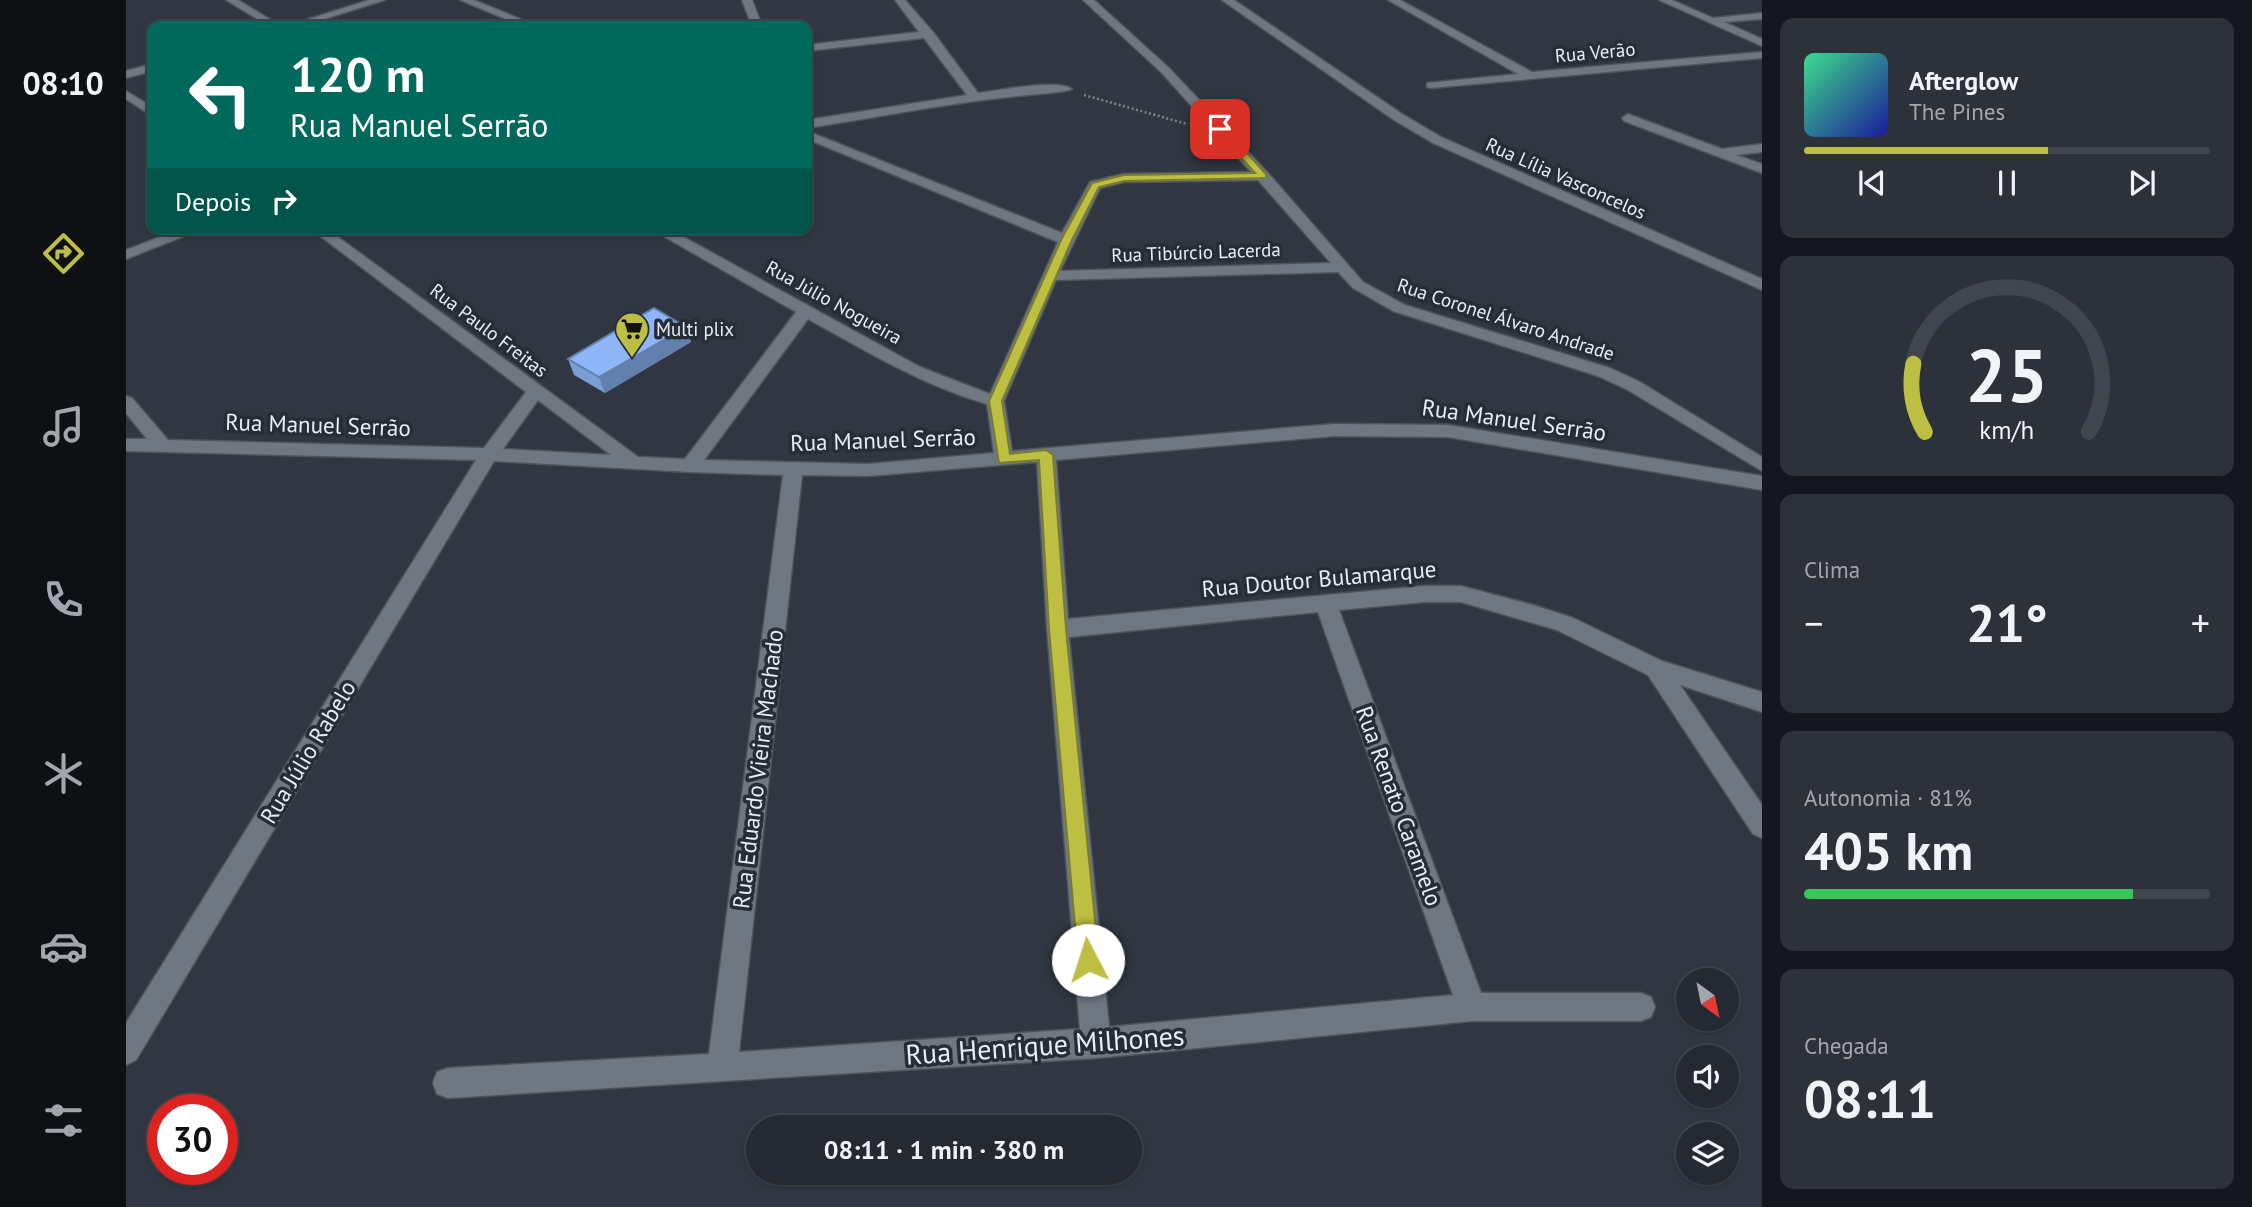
<!DOCTYPE html>
<html lang="pt">
<head>
<meta charset="utf-8">
<style>
  :root { --surface:#242932; --page:#2c313a; --text:#f1f3f6; --muted:#a3a6ac; --line:#41454d; --accent:#bdbf43 }
  body { margin:0; font-family:"PT Sans",sans-serif; background:var(--page); color:var(--text); height:100vh; display:flex; flex-direction:column; font-size:26px; white-space:nowrap }
  * { box-sizing:border-box; margin:0 }
  p { font-size:23px; color:var(--muted) }
  .icon { flex:none; width:38px; height:38px; fill:none; stroke:currentColor; stroke-width:2; stroke-linecap:round; stroke-linejoin:round }
  .map { position:relative; flex:1; overflow:hidden }
  .drawer { display:flex; flex-direction:column; gap:18px; padding:18px; background:#14171c; width:490px }
  .drawer>* { flex:none }
  .guide { position:absolute; left:21px; top:21px; width:665px; height:214px; border-radius:14px; box-shadow:0 2px 5px #0004,0 0 0 2px var(--line); background:#00695c; color:#fff; overflow:hidden }
  .needle { width:46px; rotate:147deg }
  .tools { position:absolute; left:1550px; top:968px; display:grid; gap:14px }
  .tools a { display:grid; place-items:center; width:63px; height:63px; border-radius:50%; background:var(--surface); box-shadow:0 2px 5px #0004,0 0 0 2px var(--line); font-size:35px }
  .speed { position:absolute; left:21px; top:1094px; display:flex; gap:14px; font-size:35px; font-weight:700; text-align:center }
  .speed>* { display:grid; place-content:center; width:91px; height:91px; border-radius:50%; background:var(--surface); box-shadow:0 2px 5px #0004,0 0 0 2px var(--line); line-height:1 }
  .speed .limit { border:10px solid #d22; background:#fff; color:#111 }
  .pin { position:absolute; display:grid; place-items:center; width:60px; height:60px; color:#fff; margin:-30px; border-radius:14px; box-shadow:0 4px 10px #0006 }
  .me { position:absolute; width:77px; margin:-38px; rotate:355deg; stroke-linejoin:round; filter:drop-shadow(0 0 5px #0008) }
  .turn { display:flex; align-items:center; gap:24px; height:147px; padding:0 28px; font-size:32px }
  .turn .icon { width:91px; height:91px; stroke-width:2.5 }
  .turn b { display:block; font-size:49px; line-height:60px }
  .then { display:flex; align-items:center; height:66px; padding:0 28px; background:#0003; gap:14px; font-size:26px }
  .big { font-size:52px; font-weight:800; line-height:1.1 }
  .drawer .tile { flex:1; display:flex; flex-direction:column; justify-content:center; gap:10px; min-width:0; padding:0 24px; border-radius:14px; background:var(--page) }
  .drawer .dial { align-items:center; gap:0 }
  .dial svg { height:182px; overflow:visible; fill:none; stroke:var(--line); stroke-width:7; stroke-linecap:round; text-anchor:middle }
  .dial text { fill:var(--text); stroke:none }
  .song { display:flex; align-items:center; gap:21px }
  .cover { width:84px; height:84px; border-radius:10px; background:linear-gradient(135deg,hsl(150 70% 55%),hsl(240 70% 35%)) }
  .played { height:7px; border-radius:4px; background:linear-gradient(90deg,var(--accent) 60%,var(--line) 60%) }
  .keys { display:flex; justify-content:space-around; direction:ltr }
  .heat { display:flex; justify-content:space-between; align-items:center; font-size:38px; direction:ltr }
  .charge { height:10px; border-radius:5px; background:linear-gradient(90deg,#34c759 81%,var(--line) 0) }
  .trip { position:absolute; left:620px; top:1115px; width:396px; height:70px; border-radius:35px; background:var(--surface); box-shadow:0 2px 5px #0004,0 0 0 2px var(--line); font-weight:800; line-height:70px; text-align:center }
  main { display:flex; flex:1; min-height:0 }
  .menu { display:flex; flex-direction:column; width:126px; justify-content:space-around; align-items:center; background:#0e1014; color:var(--muted) }
  .menu .icon { width:49px; height:49px }
  .menu .current { color:var(--accent) }
  .menu b { font-size:32px; color:var(--text) }
  .map>svg:first-child { display:block }
</style>
</head>
<body>
<main>
<nav class="menu">
<b>08:10</b>
<svg class="icon current" aria-label="directions" viewBox="0 0 24 24"><path d="M12 3l9 9-9 9-9-9zM9 14v-3h6M13 9l2 2-2 2"/></svg>
<svg class="icon" aria-label="music" viewBox="0 0 24 24"><path d="M9 18V5l10-2v13"/><circle cx="6" cy="18" r="3"/><circle cx="16" cy="16" r="3"/></svg>
<svg class="icon" aria-label="phone" viewBox="0 0 24 24"><path d="M5 4h4l2 5-3 2q2 4 5 5l2-3 5 2v4C11 20 4 13 5 4z"/></svg>
<svg class="icon" aria-label="climate" viewBox="0 0 24 24"><path d="M12 3v18M4 7l16 10M4 17L20 7"/></svg>
<svg class="icon" aria-label="car" viewBox="0 0 24 24"><path d="M5 17H2v-5l4-1 3-4h7l3 4 3 1v5h-3M9 17h6M6 11h13"/><circle cx="7" cy="17" r="2"/><circle cx="17" cy="17" r="2"/></svg>
<svg class="icon" aria-label="filters" viewBox="0 0 24 24"><path d="M4 7h16M4 17h16"/><circle cx="9" cy="7" r="2"/><circle cx="15" cy="17" r="2"/></svg>
</nav>
<div class="map">
<svg width="1636" height="1207" viewBox="0 0 1636 1207">
  <rect width="100%" height="100%" fill="#303742"/>
  <g fill="none" stroke-linecap="round" stroke-linejoin="round">
    <g stroke="#4e545d" stroke-width="3">
      <g id="minor">
        <polygon points="100,0 112,0 155,26 143,26"/>
        <polygon points="243,0 259,0 176,26 161,26"/>
        <polygon points="334,0 348,0 411,26 397,26"/>
        <polygon points="616,0 626,0 636,26 626,26"/>
        <path d="M769,0H779L807,32L852,93C873,91 931,78 946,89C940,93 894,95 883,97C815,104 748,118 681,128V120L841,95L798,38L681,51V45L793,32Z"/>
        <path d="M957,0H968L1043,68L1142,173L1237,282L1279,305L1484,368L1514,382L1636,457V471L1502,390L1472,376L1267,311L1227,288L1212,272L930,280L878,401L886,451L1208,424L1322,425L1636,476V490L1322,437L1208,436L930,460L942,619L1298,586H1335L1407,605L1447,618L1536,661L1636,692V712L1554,685L1636,805V838L1627,834L1522,675L1431,630L1335,602H1298L1213,610L1355,993H1515L1525,997L1529,1007L1525,1017L1515,1021H1346L970,1058L322,1098L311,1094L307,1083L311,1072L322,1068L583,1054L657,475L564,472L368,461L10,1060L0,1065V1023L350,460L0,451V439H21L0,413V396L6,398L42,440L358,448L400,392L185,229H201L512,457L559,459L670,312L525,229H543L794,367L864,394L932,242L681,139V131L936,233L964,182L998,174L1125,172L1035,72ZM1132,180L1205,263L934,271L974,188L998,182ZM682,319C740,351 796,385 861,404L868,453L742,464L578,460ZM412,400L485,455L377,449ZM911,462L921,629L954,1029L613,1052L676,475L742,476ZM1192,612L1327,995L983,1027L943,637Z"/>
        <polygon points="1096,0 1108,0 1276,114 1315,137 1636,279 1636,290 1307,143 1268,120"/>
        <polygon points="1262,0 1274,0 1406,72 1636,52 1636,58 1305,88 1301,87 1301,83 1392,74"/>
        <polygon points="1533,0 1546,0 1587,18 1636,13 1636,19 1598,22 1636,39 1636,46"/>
        <polygon points="26,64 26,71 0,78 0,71"/>
        <polygon points="0,91 26,107 26,116 0,99"/>
        <polygon points="1502,114 1596,149 1636,144 1636,152 1610,155 1636,164 1636,173 1498,121 1496,118"/>
        <polygon points="55,229 76,229 0,259 0,250"/>
      </g>
    </g>
    <polyline stroke="#7d828c" stroke-width="2.5" stroke-dasharray="2 2.5" stroke-linecap="butt" points="958,95 1061,124"/>
    <use href="#minor" fill="#6f7783" fill-rule="evenodd"/>
  </g>
  <polygon fill="#7a9dd4" points="560,327 565,342 479,393 448,375 442,359"/>
  <polygon fill="#637fad" points="560,327 565,342 479,393 473,377"/>
  <polygon fill="#8eb6f7" stroke="#637fad" stroke-width="2" points="528,308 560,327 473,377 442,359"/>
  <polygon fill="#bdbf43" stroke="#7b7c2c" stroke-width="2" points="1091,127 1097,127 1140,174 1140,178 998,181 973,187 946,240 876,401 884,454 920,450 927,455 940,629 973,960 970,967 962,970 955,967 952,960 923,629 913,460 873,463 863,401 935,240 966,183 998,175 1129,173 1091,131"/>
  <defs>
    <g id="supermarket-pin" transform="scale(1.75)"><path d="M0 17L-7.5 6A9.5 9.5 0 1 1 7.5 6Z" fill="#bdbf43" stroke="#262d37"/><path d="M-6-5.5h2.5l.6 2H6L4.5 2H-2.5L-4.4-4H-6ZM-1.5 3.2a1.3 1.3 0 1 0 .1 0ZM3 3.2a1.3 1.3 0 1 0 .1 0Z" fill="#111"/></g>
  </defs>
  <g fill-rule="evenodd">
    <use href="#supermarket-pin" x="506" y="329"/>
  </g>
  <g text-anchor="middle" stroke-width="7" stroke-linejoin="round" paint-order="stroke">
    <g font-size="19" fill="#e9edf4" stroke="#262d37">
      <text transform="translate(1469 52) rotate(-5)" y="7">Rua Verão</text>
      <text transform="translate(1440 178) rotate(24)" y="7">Rua Lília Vasconcelos</text>
      <text transform="translate(1070 252) rotate(-2)" y="7">Rua Tibúrcio Lacerda</text>
      <text transform="translate(708 302) rotate(29)" y="7">Rua Júlio Nogueira</text>
      <text transform="translate(1380 319) rotate(18)" y="7">Rua Coronel Álvaro Andrade</text>
      <text transform="translate(363 330) rotate(37)" y="7">Rua Paulo Freitas</text>
    </g>
    <g font-size="19" fill="#e9edf4" stroke="#262d37" text-anchor="start">
      <text x="530" y="336">Multi plix</text>
    </g>
    <g font-size="23" fill="#e9edf4" stroke="#262d37">
      <text transform="translate(1388 420) rotate(8)" y="8">Rua Manuel Serrão</text>
      <text transform="translate(192 425) rotate(2)" y="8">Rua Manuel Serrão</text>
      <text transform="translate(757 440) rotate(-2)" y="8">Rua Manuel Serrão</text>
      <text transform="translate(1193 579) rotate(-5)" y="8">Rua Doutor Bulamarque</text>
      <text transform="translate(182 752) rotate(-59)" y="8">Rua Júlio Rabelo</text>
      <text transform="translate(632 769) rotate(-83)" y="8">Rua Eduardo Vieira Machado</text>
      <text transform="translate(1273 806) rotate(70)" y="8">Rua Renato Caramelo</text>
    </g>
    <g font-size="28" fill="#e9edf4" stroke="#262d37">
      <text transform="translate(919 1045) rotate(-4)" y="10">Rua Henrique Milhones</text>
    </g>
  </g>
</svg>
<div class="tools">
<a><svg class="needle" viewBox="-14 -14 28 28"><path d="M0-13l5 13h-10z" fill="#e53935"/><path d="M0 13l5-13h-10z" fill="#a3a6ac"/></svg></a>
<a><svg class="icon" aria-label="sound" viewBox="0 0 24 24"><path d="M4 9h4l5-4v14l-5-4H4zM17 9q2 3 0 6"/></svg></a>
<a><svg class="icon" aria-label="layers" viewBox="0 0 24 24"><path d="M12 4l9 5-9 5-9-5zM3 14l9 5 9-5"/></svg></a>
</div>
<div class="speed"><div class="limit">30</div></div>
<div class="pin" style="left:1094px;top:129px;background:#d93025"><svg class="icon" aria-label="arrive" viewBox="0 0 24 24"><path d="M6 21V4h12l-3 4 3 4H6"/></svg></div>
<svg class="me" style="left:962px;top:960px" viewBox="-20 -20 40 40"><circle r="19" fill="#fff"/><path d="M0-13L10 11 0 6-10 11z" fill="#bdbf43"/></svg>
<div class="trip">08:11 · 1 min · 380 m</div>
<div class="guide">
<div class="turn"><svg class="icon" aria-label="left" viewBox="0 0 24 24"><path d="M17 20v-9H6M10 6l-5 5 5 5"/></svg><div><b>120 m</b>Rua Manuel Serrão</div></div>
<div class="then">Depois<svg class="icon" aria-label="right" viewBox="0 0 24 24"><path d="M7 20v-9h11M14 6l5 5-5 5"/></svg></div>
</div>
</div>
<section class="drawer">
<div class="tile">
<div class="song"><i class="cover"></i><div><b>Afterglow</b><p>The Pines</p></div></div>
<div class="played"></div>
<div class="keys"><svg class="icon" aria-label="previous" viewBox="0 0 24 24"><path d="M18 5L8 12l10 7zM5 5v14"/></svg><svg class="icon" aria-label="pause" viewBox="0 0 24 24"><path d="M8 5v14M16 5v14"/></svg><svg class="icon" aria-label="next" viewBox="0 0 24 24"><path d="M6 5l10 7-10 7zM19 5v14"/></svg></div>
</div>
<div class="tile dial"><svg viewBox="0 0 100 80">
<path d="M14 69A42 42 0 1 1 86 69"/>
<path d="M14 69A42 42 0 0 1 9 39" stroke="#bdbf43"/>
<text x="50" y="56" font-size="32" font-weight="700">25</text>
<text x="50" y="72" font-size="11">km/h</text>
</svg></div>
<div class="tile"><p>Clima</p>
<div class="heat"><a>−</a><b class="big">21°</b><a>+</a></div>
</div>
<div class="tile"><p>Autonomia · 81%</p><b class="big">405 km</b><div class="charge"></div></div>
<div class="tile"><p>Chegada</p><b class="big">08:11</b></div>
</section>
</main>
</body>
</html>
